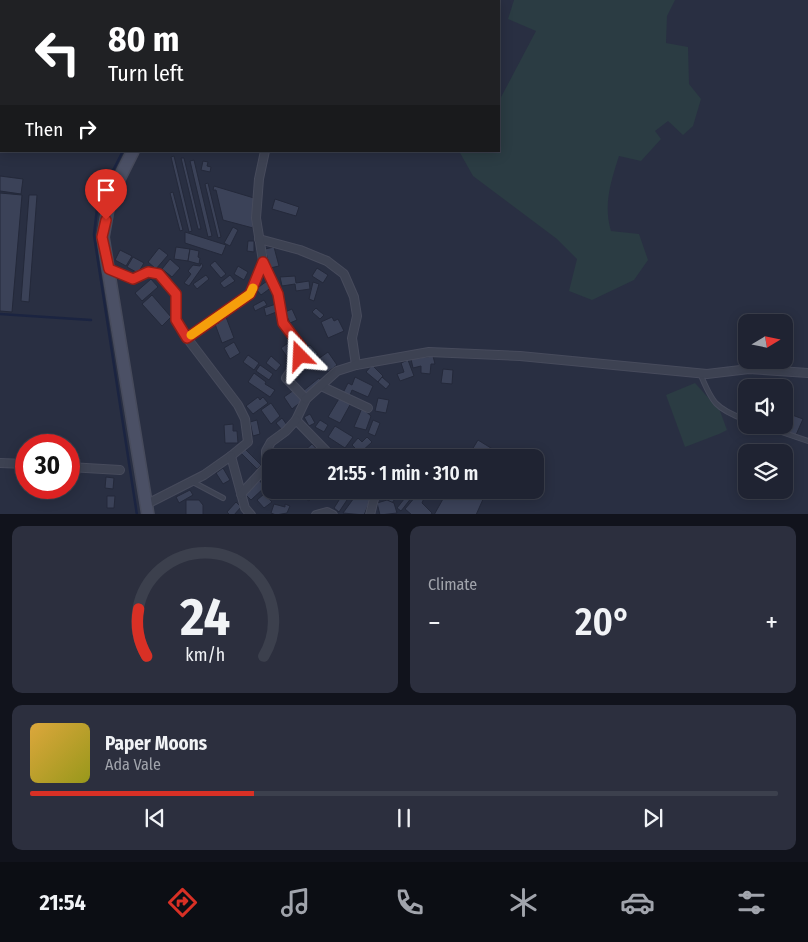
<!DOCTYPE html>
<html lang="en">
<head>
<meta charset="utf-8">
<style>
  :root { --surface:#1f2332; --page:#2c2f3e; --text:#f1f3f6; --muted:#a1a4ac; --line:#3c404d; --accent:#d93025 }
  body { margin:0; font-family:"Fira Sans Condensed",sans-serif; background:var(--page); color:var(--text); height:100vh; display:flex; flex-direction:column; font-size:19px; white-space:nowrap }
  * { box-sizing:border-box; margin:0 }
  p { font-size:16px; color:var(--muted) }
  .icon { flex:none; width:28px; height:28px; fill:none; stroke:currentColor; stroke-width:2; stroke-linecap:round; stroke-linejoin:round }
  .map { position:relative; height:514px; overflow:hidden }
  .panel { display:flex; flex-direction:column; gap:12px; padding:12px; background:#11131c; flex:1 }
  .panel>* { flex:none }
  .hud { position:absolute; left:0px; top:0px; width:500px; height:152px; box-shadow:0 2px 12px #0003,0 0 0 1px var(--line); background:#202124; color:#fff; overflow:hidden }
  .needle { width:32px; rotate:80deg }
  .fabs { position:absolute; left:738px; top:314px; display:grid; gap:10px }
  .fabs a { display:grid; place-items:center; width:55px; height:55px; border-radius:10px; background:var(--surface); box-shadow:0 2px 12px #0003,0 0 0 1px var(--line); font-size:25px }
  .speed { position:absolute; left:15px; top:434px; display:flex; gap:10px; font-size:25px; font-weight:700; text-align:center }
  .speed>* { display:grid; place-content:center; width:65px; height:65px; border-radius:50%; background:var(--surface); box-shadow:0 2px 12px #0003,0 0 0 1px var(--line); line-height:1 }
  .speed .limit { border:8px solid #d22; background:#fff; color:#111 }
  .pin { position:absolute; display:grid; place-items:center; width:42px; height:42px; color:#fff; margin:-51px -21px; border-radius:50% 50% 50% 0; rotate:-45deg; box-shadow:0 0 5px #0007 }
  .pin .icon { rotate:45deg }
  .me { position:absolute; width:55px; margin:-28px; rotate:339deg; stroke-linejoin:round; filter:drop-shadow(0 0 4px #0008) }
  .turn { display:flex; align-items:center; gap:18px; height:105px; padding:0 25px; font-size:22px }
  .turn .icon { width:65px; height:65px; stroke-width:2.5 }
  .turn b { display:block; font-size:35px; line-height:42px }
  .then { display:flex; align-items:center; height:48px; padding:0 25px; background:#0003; gap:10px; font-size:19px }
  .big { font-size:38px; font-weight:600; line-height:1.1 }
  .panel .card { flex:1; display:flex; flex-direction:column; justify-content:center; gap:8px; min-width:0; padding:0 18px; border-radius:10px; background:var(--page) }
  .panel .dial { align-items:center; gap:0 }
  .dial svg { height:130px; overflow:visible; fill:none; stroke:var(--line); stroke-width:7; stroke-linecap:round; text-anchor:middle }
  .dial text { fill:var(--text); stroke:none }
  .song { display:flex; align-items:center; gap:15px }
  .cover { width:60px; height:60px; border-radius:8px; background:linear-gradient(135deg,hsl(40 70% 55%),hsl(60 70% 35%)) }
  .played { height:5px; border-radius:2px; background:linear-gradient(90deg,var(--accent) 30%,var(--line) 30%) }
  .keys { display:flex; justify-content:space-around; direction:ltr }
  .heat { display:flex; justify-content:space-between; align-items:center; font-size:28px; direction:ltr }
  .panel .tiles { flex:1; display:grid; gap:12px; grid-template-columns:1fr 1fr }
  .card:last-child { grid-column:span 2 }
  .trip { position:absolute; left:262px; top:449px; width:282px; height:50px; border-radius:10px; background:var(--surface); box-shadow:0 2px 12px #0003,0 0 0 1px var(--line); font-weight:600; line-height:50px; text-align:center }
  .tabs { display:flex; height:80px; justify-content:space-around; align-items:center; background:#0c0e14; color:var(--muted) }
  .tabs .icon { width:35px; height:35px }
  .tabs .active { color:var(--accent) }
  .tabs b { font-size:22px; color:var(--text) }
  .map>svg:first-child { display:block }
</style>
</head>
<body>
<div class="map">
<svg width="808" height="515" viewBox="0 0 808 515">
  <rect width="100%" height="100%" fill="#292f42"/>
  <g fill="#2b3c43">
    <path d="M514,0H675L667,16L666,43L688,47L689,84L701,99L693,126L683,135L668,121L655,131L661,139L641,161L619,156C611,181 603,205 611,231L639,234L648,260L634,280L592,300L569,291L577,259L557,239L473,176L459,151H499V101L536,31L508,19Z"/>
    <polygon points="695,383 720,411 727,430 719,434 685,447 666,395"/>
  </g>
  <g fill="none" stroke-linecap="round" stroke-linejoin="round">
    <g stroke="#1b2441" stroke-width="2.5">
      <polyline points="198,1 198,0"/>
      <polyline points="0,29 1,29"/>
      <polyline points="123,151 98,200 94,235 137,515"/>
      <polyline points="0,314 91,320"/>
    </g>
  </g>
  <g fill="#3b4258" stroke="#24293a">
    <polygon points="1,0 79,0 1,1 1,25"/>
    <polygon points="174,156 192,231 189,232 171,157"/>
    <polygon points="181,158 184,158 201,229 198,229"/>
    <polygon points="194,160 212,236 208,237 190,161"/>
    <polygon points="203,161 208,162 207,166 211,167 210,172 201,170"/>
    <polygon points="0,176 23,179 21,194 0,191"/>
    <polygon points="208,183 221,237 218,238 205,184"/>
    <polygon points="214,186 254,198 253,228 223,220 216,190 213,190"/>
    <polygon points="173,192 183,230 180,231 170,193"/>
    <polygon points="0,193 22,195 12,312 0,311"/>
    <polygon points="29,195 37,195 29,302 21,301"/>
    <polygon points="275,199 299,207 296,216 272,209"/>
    <polygon points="233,227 238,230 230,246 224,243"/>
    <polygon points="185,232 226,245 222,255 185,243"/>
    <polygon points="248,241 254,241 254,252 247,251"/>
    <polygon points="176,247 190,249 188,261 174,259"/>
    <polygon points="274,247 279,266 270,268 265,249"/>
    <polygon points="159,248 168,255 156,269 148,262"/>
    <polygon points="190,249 199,251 198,257 200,258 199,264 188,261"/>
    <polygon points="120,250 132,256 126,266 115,260"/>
    <polygon points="133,257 144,263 138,273 127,267"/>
    <polygon points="170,259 180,268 172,277 162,269"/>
    <polygon points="215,261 226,274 221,278 210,265"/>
    <polygon points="201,263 203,266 189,286 184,283 191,274 188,271 193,265 200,266"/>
    <polygon points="238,266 248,272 244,280 234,274"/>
    <polygon points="317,268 328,275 323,283 312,276"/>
    <polygon points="206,275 209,279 197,289 193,284"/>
    <polygon points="230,275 235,281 224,288 220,283"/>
    <polygon points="295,276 296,283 309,281 310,289 296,291 295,284 282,286 280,277"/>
    <polygon points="151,279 158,287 142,301 135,293"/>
    <polygon points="267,281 272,287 261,295 256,289"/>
    <polygon points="313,282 319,284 314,301 309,299"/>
    <polygon points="152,295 171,317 162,326 142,304"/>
    <polygon points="264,300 267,305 255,311 253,306"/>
    <polygon points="276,304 279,311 266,316 264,308"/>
    <polygon points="316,308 324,315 320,319 312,312"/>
    <polygon points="292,309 297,320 290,323 285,312"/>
    <polygon points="226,317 234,338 222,343 215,324 219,323 218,320"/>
    <polygon points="332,317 334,321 338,319 344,331 328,338 321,322"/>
    <polygon points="291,341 299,355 290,361 281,348"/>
    <polygon points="234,342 240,353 230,359 224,348"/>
    <polygon points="310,345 318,354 311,360 303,351"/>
    <polygon points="328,352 337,365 328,372 318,359"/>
    <polygon points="248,355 259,363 254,370 243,362"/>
    <polygon points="271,356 281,365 276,371 266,363"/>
    <polygon points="433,356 435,364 431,364 430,374 421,373 421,366 413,368 411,359"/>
    <polygon points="408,360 414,376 400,381 397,374 404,372 401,363"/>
    <polygon points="260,365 273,374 269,380 256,371"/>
    <polygon points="372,365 383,376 378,382 366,372"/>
    <polygon points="443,369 453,370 452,384 441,383"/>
    <polygon points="254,373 266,382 265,384 275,390 270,397 248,382"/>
    <polygon points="355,377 373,386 368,397 352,390 349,398 342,395 348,383 352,385"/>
    <polygon points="382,377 390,384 386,389 378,382"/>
    <polygon points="319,378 322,382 306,394 303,391"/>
    <polygon points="294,390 302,401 292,409 284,397"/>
    <polygon points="258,397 260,400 263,397 268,403 253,414 246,406"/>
    <polygon points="340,397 351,403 340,423 328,417"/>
    <polygon points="378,398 389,400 386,413 375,411"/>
    <polygon points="271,403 280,416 271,424 261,410"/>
    <polygon points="362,408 371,416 366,430 354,427"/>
    <polygon points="784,412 803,419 796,435 771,425 784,425"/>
    <polygon points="310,414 315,423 309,426 304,417"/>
    <polygon points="282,418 287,425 282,430 276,423"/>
    <polygon points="257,420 260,434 253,436 250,422"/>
    <polygon points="320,420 328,425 324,432 315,427"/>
    <polygon points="373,420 380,423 375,436 368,433"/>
    <polygon points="233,424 233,431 237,431 238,443 225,443 224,425"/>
    <polygon points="335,426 353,437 345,448 328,437"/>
    <polygon points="367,437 372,442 360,453 352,445 358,438 362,442"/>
    <polygon points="478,440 507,458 467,458"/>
    <polygon points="312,444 322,455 320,458 311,458 304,451"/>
    <polygon points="245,449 261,465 257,469 241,453"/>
    <polygon points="223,468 230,480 223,484 216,473"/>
    <polygon points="269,471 271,473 271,483 269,485 262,479"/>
    <polygon points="106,477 114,478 113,489 105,488"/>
    <polygon points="259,480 265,487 251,500 245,494"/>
    <polygon points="271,485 271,490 277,490 281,494 274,500 266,490"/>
    <polygon points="190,490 193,495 179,503 176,497"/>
    <polygon points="296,490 304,490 313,496 309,501 295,492"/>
    <polygon points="378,490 394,490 399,493 392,503 381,496 379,499 374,496"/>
    <polygon points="448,490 500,490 484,497 476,515 434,515"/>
    <polygon points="359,491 370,501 364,515 343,513"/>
    <polygon points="264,494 272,502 264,508 257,500"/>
    <polygon points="408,494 412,497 401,511 397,508"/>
    <polygon points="107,496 115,496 114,508 107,508"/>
    <polygon points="416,496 424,498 422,503 432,513 431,515 412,515 405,509"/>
    <polygon points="341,497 347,500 339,512 334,508"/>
    <polygon points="186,500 199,500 203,505 203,515 186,515"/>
    <polygon points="387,500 394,503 397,513 380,515 377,503"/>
    <polygon points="236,502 241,507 234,515 230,515 227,512"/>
    <polygon points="274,504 285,507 285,504 290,506 287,513 276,515 271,513"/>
  </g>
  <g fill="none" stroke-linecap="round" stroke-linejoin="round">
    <g stroke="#474b5c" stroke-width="6">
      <g id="lane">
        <path d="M700,373C712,403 716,409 746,420"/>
        <polyline points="761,425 808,441"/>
        <polyline points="191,481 223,498"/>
      </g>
    </g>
    <g stroke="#474b5c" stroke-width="10">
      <g id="street">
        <polyline points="380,1 381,0"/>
        <polyline points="259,239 300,250 327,261 344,274 354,297 357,316 352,338 356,365"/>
        <polyline points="263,261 278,294 283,323 302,348 300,357 286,378 306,399 296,420 333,458"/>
        <polyline points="109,269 133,279 148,272 159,274 176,294 176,320 187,338 238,405 245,419 248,442 231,456 204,475 147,504"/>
        <polyline points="187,338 250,294 263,261 256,218 259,179 265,151"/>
        <polyline points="321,386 368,408"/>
        <polyline points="306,399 337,371 356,365 429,352 520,356 707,374 749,369 808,373"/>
        <polyline points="231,456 245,508 251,515"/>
        <polyline points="0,463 26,464"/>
        <polyline points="69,467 120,470"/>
        <polyline points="365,490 374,499 370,515"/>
        <polyline points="241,494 266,467 266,451 271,442 286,431 296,420"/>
        <polyline points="316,515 327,512 333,515"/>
      </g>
    </g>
    <g stroke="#474b5c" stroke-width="14">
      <g id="secondary">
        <polyline points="211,1 212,0"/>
        <polyline points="133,151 118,181 109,203 103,237 148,515"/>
      </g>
    </g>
    <use href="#lane" stroke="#3d4252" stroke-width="4"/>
    <use href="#street" stroke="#3d4252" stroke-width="8"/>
    <use href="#secondary" stroke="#4b5065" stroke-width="11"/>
  </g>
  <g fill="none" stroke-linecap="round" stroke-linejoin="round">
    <g stroke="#8d1f18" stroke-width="12">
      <polyline id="route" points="106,220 102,237 109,269 133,279 148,272 159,274 176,294 176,320 187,338 250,294 263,262 278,294 283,323 302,348 300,356"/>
    </g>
    <use href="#route" stroke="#d93025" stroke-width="9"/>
    <polyline stroke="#f59e0b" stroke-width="9" points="191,335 250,294 253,288"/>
  </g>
</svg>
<div class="fabs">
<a><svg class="needle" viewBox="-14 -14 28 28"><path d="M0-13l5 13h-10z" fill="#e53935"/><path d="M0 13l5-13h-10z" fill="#a1a4ac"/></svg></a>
<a><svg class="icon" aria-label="sound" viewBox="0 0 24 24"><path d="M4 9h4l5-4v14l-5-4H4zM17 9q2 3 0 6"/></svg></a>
<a><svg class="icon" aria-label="layers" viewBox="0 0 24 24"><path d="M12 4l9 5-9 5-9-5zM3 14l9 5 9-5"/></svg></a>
</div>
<div class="speed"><div class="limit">30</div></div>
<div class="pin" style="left:106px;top:220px;background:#d93025"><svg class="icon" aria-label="arrive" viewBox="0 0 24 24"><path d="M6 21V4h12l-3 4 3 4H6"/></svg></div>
<svg class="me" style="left:300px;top:356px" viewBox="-20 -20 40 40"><path d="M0-17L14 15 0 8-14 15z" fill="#d93025" stroke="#fff" stroke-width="4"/></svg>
<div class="trip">21:55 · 1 min · 310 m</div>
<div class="hud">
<div class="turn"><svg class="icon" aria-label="left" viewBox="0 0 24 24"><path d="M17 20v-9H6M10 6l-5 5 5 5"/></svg><div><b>80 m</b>Turn left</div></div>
<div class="then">Then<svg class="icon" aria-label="right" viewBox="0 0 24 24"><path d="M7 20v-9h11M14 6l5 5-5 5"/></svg></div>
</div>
</div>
<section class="panel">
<div class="tiles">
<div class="card dial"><svg viewBox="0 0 100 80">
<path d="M14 69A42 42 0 1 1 86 69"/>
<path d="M14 69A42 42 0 0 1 9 40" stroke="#d93025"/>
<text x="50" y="56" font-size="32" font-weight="700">24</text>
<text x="50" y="72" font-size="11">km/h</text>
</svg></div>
<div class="card"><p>Climate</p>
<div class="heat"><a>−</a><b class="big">20°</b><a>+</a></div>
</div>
<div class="card">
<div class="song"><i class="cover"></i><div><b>Paper Moons</b><p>Ada Vale</p></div></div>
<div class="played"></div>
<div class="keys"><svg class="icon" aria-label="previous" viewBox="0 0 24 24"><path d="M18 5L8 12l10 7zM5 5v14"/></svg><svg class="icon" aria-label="pause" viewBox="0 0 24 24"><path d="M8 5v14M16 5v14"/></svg><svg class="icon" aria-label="next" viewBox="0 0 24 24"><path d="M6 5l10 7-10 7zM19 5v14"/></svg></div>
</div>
</div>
</section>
<nav class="tabs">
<b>21:54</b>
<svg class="icon active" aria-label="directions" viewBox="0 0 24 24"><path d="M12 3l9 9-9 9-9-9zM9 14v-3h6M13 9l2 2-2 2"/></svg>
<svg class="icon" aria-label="music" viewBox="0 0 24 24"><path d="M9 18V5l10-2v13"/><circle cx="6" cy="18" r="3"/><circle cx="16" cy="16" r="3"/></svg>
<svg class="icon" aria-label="phone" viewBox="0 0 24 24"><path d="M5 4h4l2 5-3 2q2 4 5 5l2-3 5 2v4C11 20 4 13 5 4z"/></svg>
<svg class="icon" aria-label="climate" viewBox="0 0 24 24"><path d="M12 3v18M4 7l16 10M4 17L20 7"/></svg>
<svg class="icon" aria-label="car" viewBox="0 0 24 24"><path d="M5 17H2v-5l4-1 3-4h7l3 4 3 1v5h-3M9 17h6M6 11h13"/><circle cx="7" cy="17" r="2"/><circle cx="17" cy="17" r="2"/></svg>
<svg class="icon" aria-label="filters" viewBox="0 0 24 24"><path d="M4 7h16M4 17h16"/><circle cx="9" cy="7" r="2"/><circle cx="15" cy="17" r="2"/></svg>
</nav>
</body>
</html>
